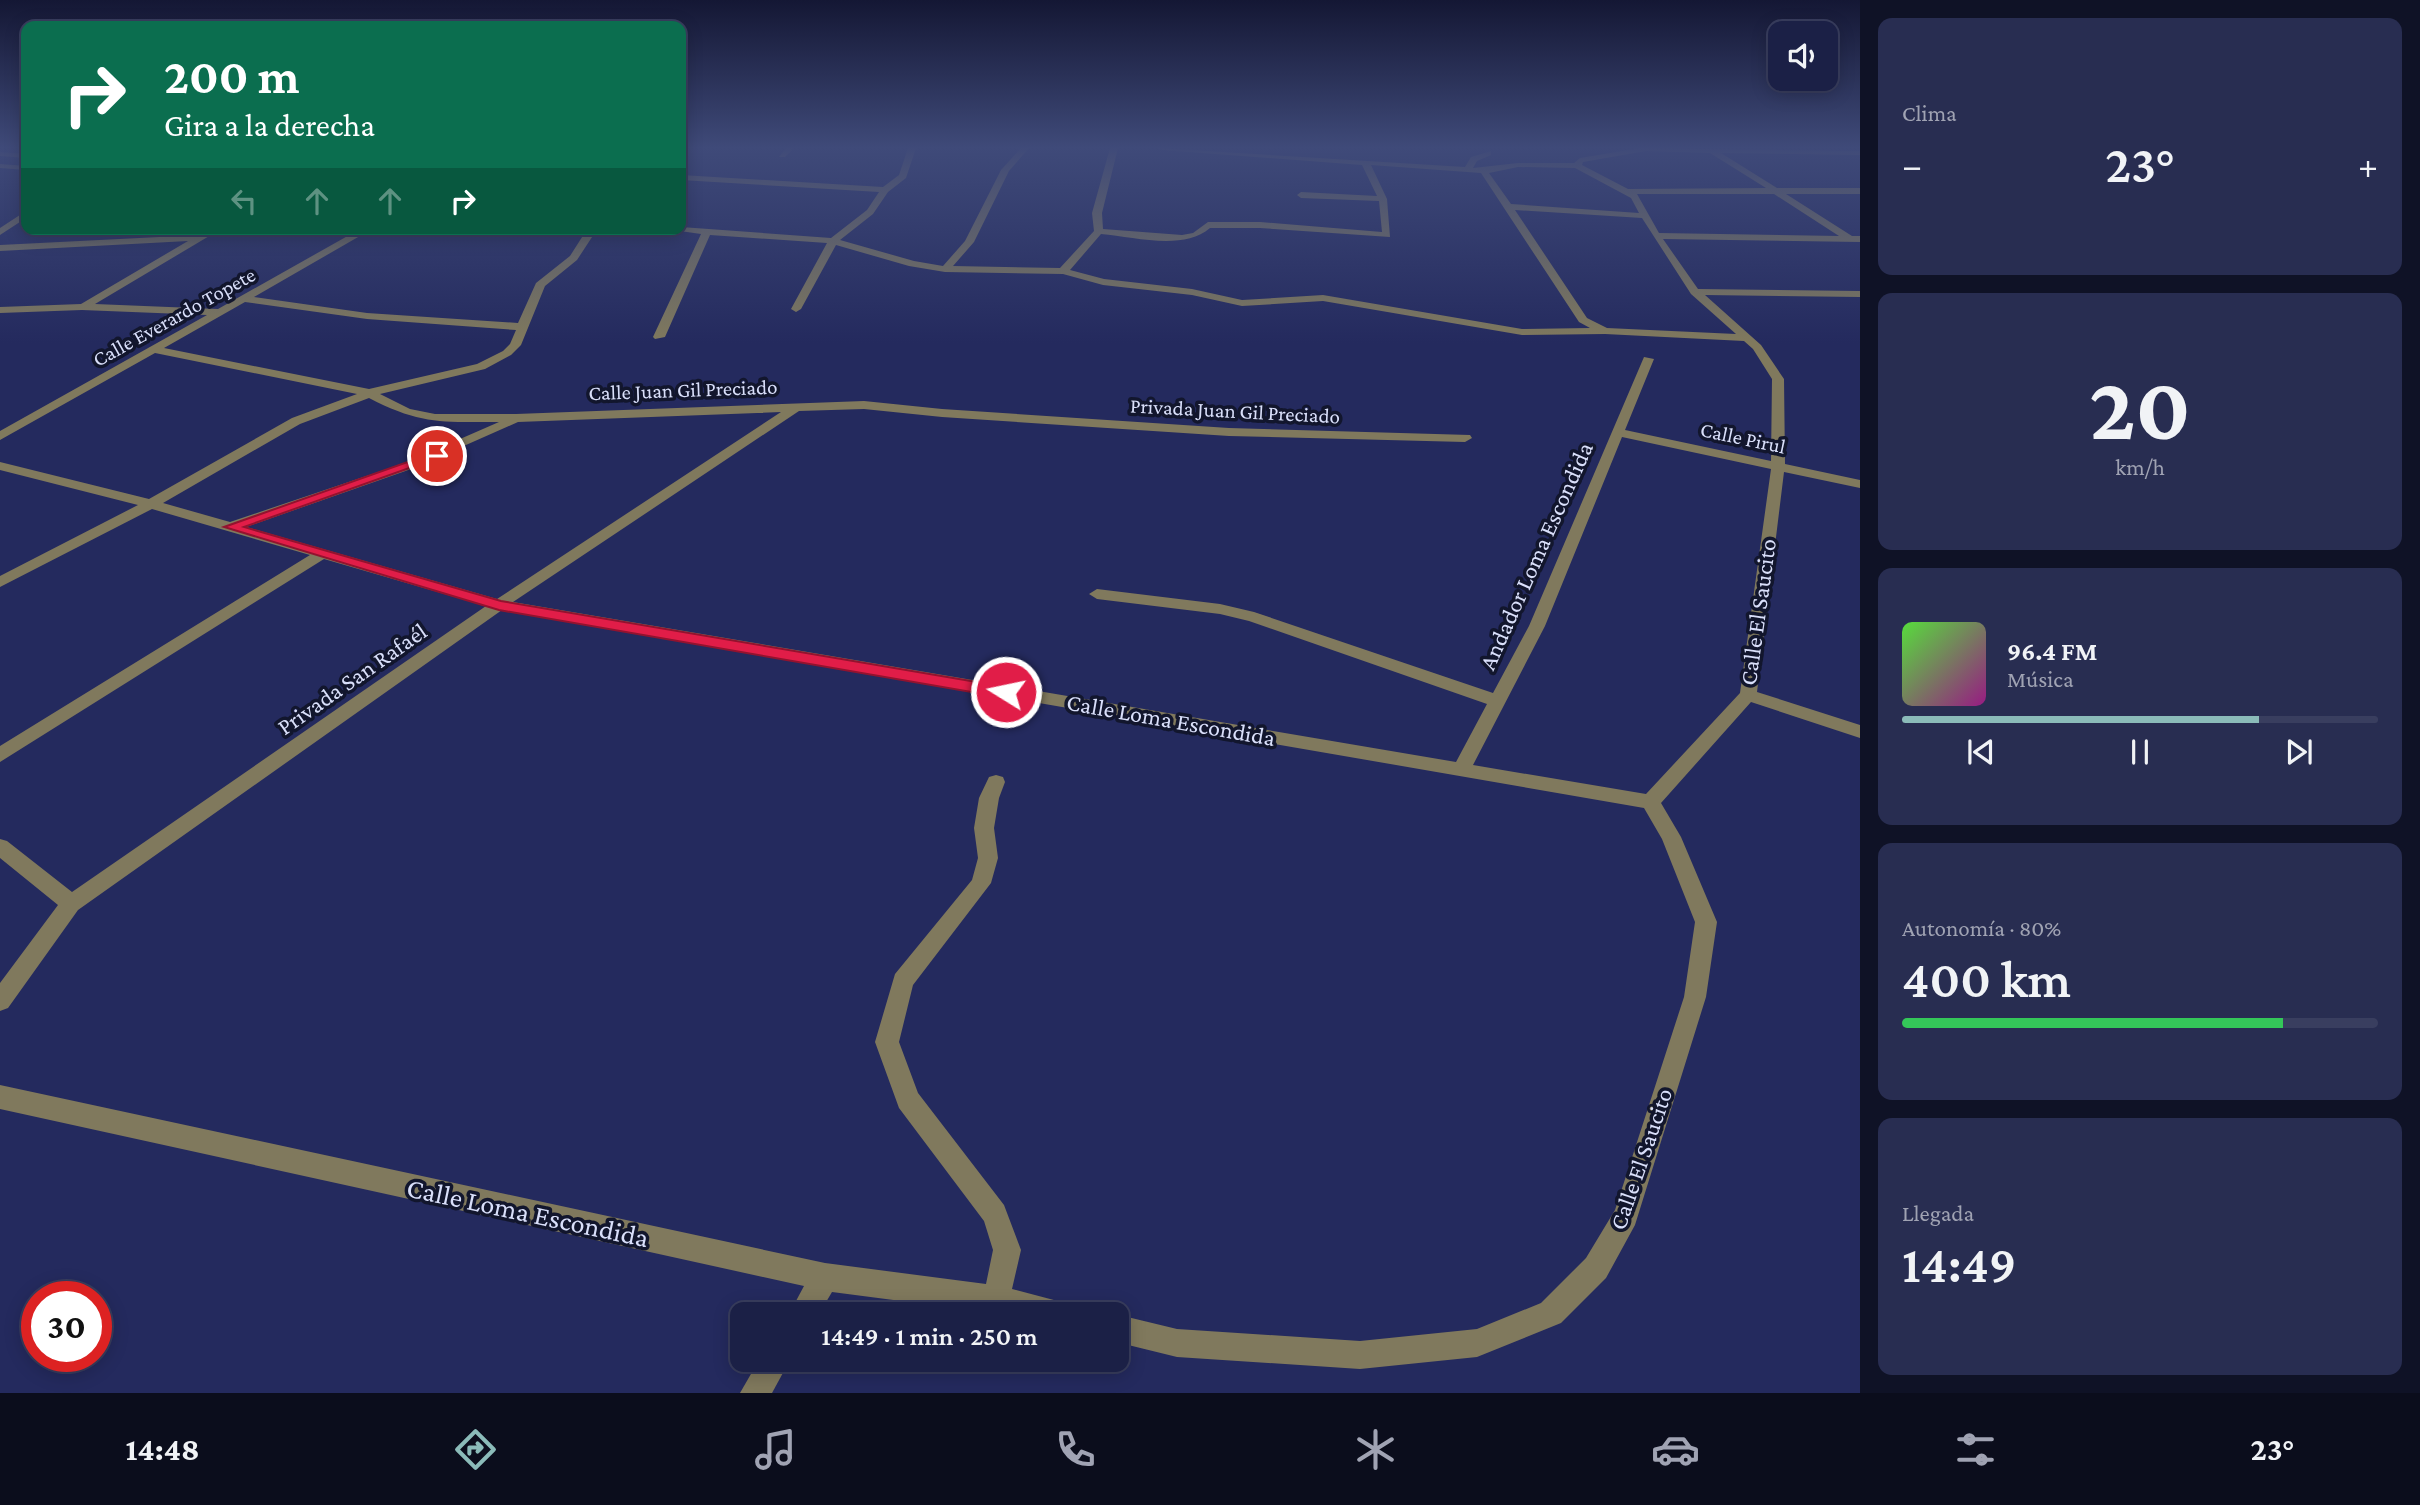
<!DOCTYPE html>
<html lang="es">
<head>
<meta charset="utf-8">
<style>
  :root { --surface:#1b2046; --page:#282d51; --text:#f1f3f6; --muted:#a0a3b3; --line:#393e5f; --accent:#8bbbb9 }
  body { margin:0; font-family:"Crimson Pro",serif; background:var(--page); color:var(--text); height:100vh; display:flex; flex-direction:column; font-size:26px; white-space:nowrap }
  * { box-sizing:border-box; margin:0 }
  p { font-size:23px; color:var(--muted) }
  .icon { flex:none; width:38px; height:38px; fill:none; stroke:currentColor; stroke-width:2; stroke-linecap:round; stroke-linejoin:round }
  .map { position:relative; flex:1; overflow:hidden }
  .panel { display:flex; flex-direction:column; gap:18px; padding:18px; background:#0f1226; width:560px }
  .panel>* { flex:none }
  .top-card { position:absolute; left:21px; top:21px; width:665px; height:214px; border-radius:14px; box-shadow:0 4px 18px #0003,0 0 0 2px var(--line); background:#0b6e4f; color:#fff; overflow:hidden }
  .tools { position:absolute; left:1768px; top:21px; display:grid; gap:14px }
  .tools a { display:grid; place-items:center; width:70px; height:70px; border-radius:14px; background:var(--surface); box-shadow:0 4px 18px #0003,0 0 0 2px var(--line); font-size:35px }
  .speed { position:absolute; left:21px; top:1281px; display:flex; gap:14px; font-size:35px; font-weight:700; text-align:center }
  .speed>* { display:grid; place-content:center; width:91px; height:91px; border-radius:50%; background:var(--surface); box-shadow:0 4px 18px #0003,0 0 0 2px var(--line); line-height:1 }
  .speed .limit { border:10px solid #d22; background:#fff; color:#111 }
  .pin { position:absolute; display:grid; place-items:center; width:60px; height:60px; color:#fff; margin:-30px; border:4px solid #fff; border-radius:50%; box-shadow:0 2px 7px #0007 }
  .me { position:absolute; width:77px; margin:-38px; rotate:280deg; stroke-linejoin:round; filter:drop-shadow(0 0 5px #0008) }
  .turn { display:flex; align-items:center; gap:24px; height:147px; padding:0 28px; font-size:32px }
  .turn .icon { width:91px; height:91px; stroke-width:2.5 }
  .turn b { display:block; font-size:49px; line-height:60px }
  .lanes { display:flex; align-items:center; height:66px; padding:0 28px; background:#0003; justify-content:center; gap:35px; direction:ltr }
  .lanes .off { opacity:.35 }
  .big { font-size:52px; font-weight:600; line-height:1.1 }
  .panel .widget { flex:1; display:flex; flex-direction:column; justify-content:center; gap:10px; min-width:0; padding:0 24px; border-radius:14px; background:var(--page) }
  .panel .dial { align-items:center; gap:0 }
  .dial b { font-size:91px; line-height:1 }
  .song { display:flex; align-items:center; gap:21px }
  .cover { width:84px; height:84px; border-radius:10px; background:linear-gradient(135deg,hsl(110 70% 55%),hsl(310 70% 35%)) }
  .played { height:7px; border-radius:4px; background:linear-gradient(90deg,var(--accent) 75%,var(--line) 75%) }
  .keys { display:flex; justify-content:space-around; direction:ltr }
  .heat { display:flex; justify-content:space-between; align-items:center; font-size:38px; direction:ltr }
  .charge { height:10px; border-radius:5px; background:linear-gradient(90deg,#34c759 80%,var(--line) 0) }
  .trip { position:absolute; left:730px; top:1302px; width:399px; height:70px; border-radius:14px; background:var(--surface); box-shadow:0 4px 18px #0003,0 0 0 2px var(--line); font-weight:600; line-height:70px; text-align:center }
  .tabs { display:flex; height:112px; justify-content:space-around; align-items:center; background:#0b0d1c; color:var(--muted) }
  .tabs .icon { width:49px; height:49px }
  .tabs .selected { color:var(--accent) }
  .tabs b { font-size:32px; color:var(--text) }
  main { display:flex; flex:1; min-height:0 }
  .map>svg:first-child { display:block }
</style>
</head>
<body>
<main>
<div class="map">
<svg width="1860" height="1393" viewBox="0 0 1860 1393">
  <rect width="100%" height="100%" fill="#242a5e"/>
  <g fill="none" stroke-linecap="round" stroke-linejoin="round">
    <g fill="#80795d" fill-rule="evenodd">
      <polygon points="786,148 794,148 785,157 779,157"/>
      <path d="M908,148H916L906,178L888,192L873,214L840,240L914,261L943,266L965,241L1001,170L1021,148H1029L1009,171L974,242L953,266L1060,268L1094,231L1092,213L1110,148H1118L1102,213L1103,229L1182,235L1193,233L1208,222H1260L1382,232L1379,201L1301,198L1297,195L1301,192L1377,196L1362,165L1162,150L1158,148L1465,167L1471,157L1491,151V155L1477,161L1473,168L1518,163H1574L1580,158L1640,148L1860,151V155L1721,153L1777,188H1860V194H1786L1852,236H1860V242L1663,239L1698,289L1860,291V297L1705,295L1761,345L1784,379L1785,464L1860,480V488L1784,472L1757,692L1860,725V738L1751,702L1661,803L1681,837L1717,922L1706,997L1635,1225L1606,1278L1561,1323L1477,1357L1360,1369L1177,1357L1116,1342L1115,1314L1177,1329L1360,1341L1477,1329L1541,1303L1586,1258L1615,1210L1684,997L1695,922L1662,839L1644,808L502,610L78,910L8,1008L0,1011V983L58,905L0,858V839L7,841L72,892L486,606L324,559L0,762V746L310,555L152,509L0,587V576L138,505L0,470V462L149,499L292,418L357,394L155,353L0,440V431L207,315L82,310L0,313V307L81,304L188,241L0,251V245L199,235L209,229H221L95,304L218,309L360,229H372L254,297L367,313L518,323L536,283L570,256L584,234L582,229H592L594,234L577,260L545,286L521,345L511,355L485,369L380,394L410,409L435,414H516L864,401L942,409L1229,428L1470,435L1472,438L1465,442L1229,436L942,417L864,409L799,411L513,602L1456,762L1487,704L1249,621L1220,614L1097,599L1089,594L1097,589L1220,604L1254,612L1493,693L1529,626L1644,357L1654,359L1625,430L1771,461L1772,379L1753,349L1744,341L1605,334L1522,335L1323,301L1242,306L1192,295L1103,285L1063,274L945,272L909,266L836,245L801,309L796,312L791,309L827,243L710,235L665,337L655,339L653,337L701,234L666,229H681V227L831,238L867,210L879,192L681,180V175L883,187L899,175ZM1646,151L1710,153L1766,188L1628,189L1582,165L1583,162ZM1371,165L1481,173L1579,322L1590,328L1522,329L1323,295L1242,300L1192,289L1104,279L1070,270L1101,234C1135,237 1183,251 1210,228H1260L1390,237L1387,199ZM1518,167L1575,168L1631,198L1639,213L1511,204L1489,173ZM1637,194H1774L1839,236L1659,233ZM1515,210L1642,218L1691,294L1736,334L1607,328L1587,318ZM245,302L367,319L516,330L510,344L503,351L477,364L369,389L164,348ZM369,398C421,425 443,422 499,422L405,463L230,522L163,503L300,424ZM781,412L497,599L246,527L414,468L518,422ZM1622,437L1771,469L1740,693L1646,794L1473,765L1545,626Z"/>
      <polygon points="0,152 26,154 26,158 0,156"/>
      <polygon points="0,164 26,166 26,170 0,168"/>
      <polygon points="26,211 26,218 0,235 0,228"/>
      <polygon points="996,775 1003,777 1005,782 999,798 994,828 998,858 991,883 913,985 899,1042 918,1093 1004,1205 1021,1250 1012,1289 1069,1304 1073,1314 1001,1314 832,1292 819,1314 789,1314 804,1286 0,1109 0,1085 825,1263 986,1284 993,1250 984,1221 899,1108 875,1042 895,974 972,880 978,858 974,828 979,798 989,777"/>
      <polygon points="759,1360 790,1360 772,1393 740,1393"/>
    </g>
  </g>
  <linearGradient id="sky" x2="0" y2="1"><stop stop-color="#141734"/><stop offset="0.43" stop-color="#3f4a79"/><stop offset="1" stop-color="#3f4a79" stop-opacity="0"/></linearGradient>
  <rect width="1860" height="343" fill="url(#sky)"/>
  <polygon fill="#e11d48" stroke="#92132f" stroke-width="2" points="433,453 443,456 244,527 501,601 1006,687 1014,692 1006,698 499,610 224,527"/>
  <g text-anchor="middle" stroke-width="7" stroke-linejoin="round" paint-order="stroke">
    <g font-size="21" fill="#d9dffa" stroke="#12162d">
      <text transform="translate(174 317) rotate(-29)" y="7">Calle Everardo Topete</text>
      <text transform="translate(683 390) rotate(-2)" y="7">Calle Juan Gil Preciado</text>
      <text transform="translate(1235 411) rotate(3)" y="7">Privada Juan Gil Preciado</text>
      <text transform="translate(1743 438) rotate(12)" y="7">Calle Pirul</text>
    </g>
    <g font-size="24" fill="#d9dffa" stroke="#12162d">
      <text transform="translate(1536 556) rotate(-66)" y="8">Andador Loma Escondida</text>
      <text transform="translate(1758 612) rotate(-82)" y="8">Calle El Saucito</text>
      <text transform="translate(352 679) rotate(-35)" y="8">Privada San Rafaél</text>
      <text transform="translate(1171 720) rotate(10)" y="8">Calle Loma Escondida</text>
      <text transform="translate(1641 1159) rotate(-71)" y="8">Calle El Saucito</text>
    </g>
    <g font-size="28" fill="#d9dffa" stroke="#12162d">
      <text transform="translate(528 1212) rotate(12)" y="10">Calle Loma Escondida</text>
    </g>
  </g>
</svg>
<div class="tools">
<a><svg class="icon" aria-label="sound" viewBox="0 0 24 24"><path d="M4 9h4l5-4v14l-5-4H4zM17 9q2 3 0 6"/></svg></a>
</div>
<div class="speed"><div class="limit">30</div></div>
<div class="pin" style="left:437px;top:456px;background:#d93025"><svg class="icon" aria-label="arrive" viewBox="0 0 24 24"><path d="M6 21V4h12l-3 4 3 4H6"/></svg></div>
<svg class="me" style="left:1006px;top:692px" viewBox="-20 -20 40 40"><circle r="17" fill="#e11d48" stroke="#fff" stroke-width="3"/><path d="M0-11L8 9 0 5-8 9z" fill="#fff"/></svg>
<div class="trip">14:49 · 1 min · 250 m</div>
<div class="top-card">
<div class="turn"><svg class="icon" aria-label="right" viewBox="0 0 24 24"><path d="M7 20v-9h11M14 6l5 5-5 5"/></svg><div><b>200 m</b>Gira a la derecha</div></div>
<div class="lanes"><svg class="icon off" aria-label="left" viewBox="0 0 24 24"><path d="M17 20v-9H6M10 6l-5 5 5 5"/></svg><svg class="icon off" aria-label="ahead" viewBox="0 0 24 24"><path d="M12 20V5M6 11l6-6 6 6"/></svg><svg class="icon off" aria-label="ahead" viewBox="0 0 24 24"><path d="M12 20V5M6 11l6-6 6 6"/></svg><svg class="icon" aria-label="right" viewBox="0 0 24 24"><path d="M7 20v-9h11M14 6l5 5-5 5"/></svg></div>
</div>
</div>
<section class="panel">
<div class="widget"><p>Clima</p>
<div class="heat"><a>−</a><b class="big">23°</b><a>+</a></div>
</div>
<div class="widget dial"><b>20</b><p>km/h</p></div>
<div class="widget">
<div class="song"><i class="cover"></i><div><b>96.4 FM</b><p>Música</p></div></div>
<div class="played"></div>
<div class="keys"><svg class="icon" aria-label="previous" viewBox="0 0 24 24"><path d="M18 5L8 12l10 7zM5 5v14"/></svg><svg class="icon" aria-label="pause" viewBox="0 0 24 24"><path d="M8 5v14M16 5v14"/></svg><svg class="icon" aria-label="next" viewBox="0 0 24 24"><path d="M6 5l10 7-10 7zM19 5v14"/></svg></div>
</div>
<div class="widget"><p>Autonomía · 80%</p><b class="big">400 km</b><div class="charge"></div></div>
<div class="widget"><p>Llegada</p><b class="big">14:49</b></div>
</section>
</main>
<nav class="tabs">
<b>14:48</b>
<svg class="icon selected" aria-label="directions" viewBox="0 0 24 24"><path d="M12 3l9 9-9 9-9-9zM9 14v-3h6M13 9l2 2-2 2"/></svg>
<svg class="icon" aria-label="music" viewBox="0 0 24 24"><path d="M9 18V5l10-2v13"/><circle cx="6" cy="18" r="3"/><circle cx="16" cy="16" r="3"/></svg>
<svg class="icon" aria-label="phone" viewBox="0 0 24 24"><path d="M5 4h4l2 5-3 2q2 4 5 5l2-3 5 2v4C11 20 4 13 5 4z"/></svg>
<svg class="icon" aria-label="climate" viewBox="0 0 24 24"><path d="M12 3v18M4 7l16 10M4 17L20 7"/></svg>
<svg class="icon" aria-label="car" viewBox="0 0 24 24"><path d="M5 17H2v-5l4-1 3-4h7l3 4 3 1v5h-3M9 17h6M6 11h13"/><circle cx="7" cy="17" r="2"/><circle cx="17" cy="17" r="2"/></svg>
<svg class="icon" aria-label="filters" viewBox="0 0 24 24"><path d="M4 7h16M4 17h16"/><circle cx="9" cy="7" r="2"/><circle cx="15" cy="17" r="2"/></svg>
<b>23°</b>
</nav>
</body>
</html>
